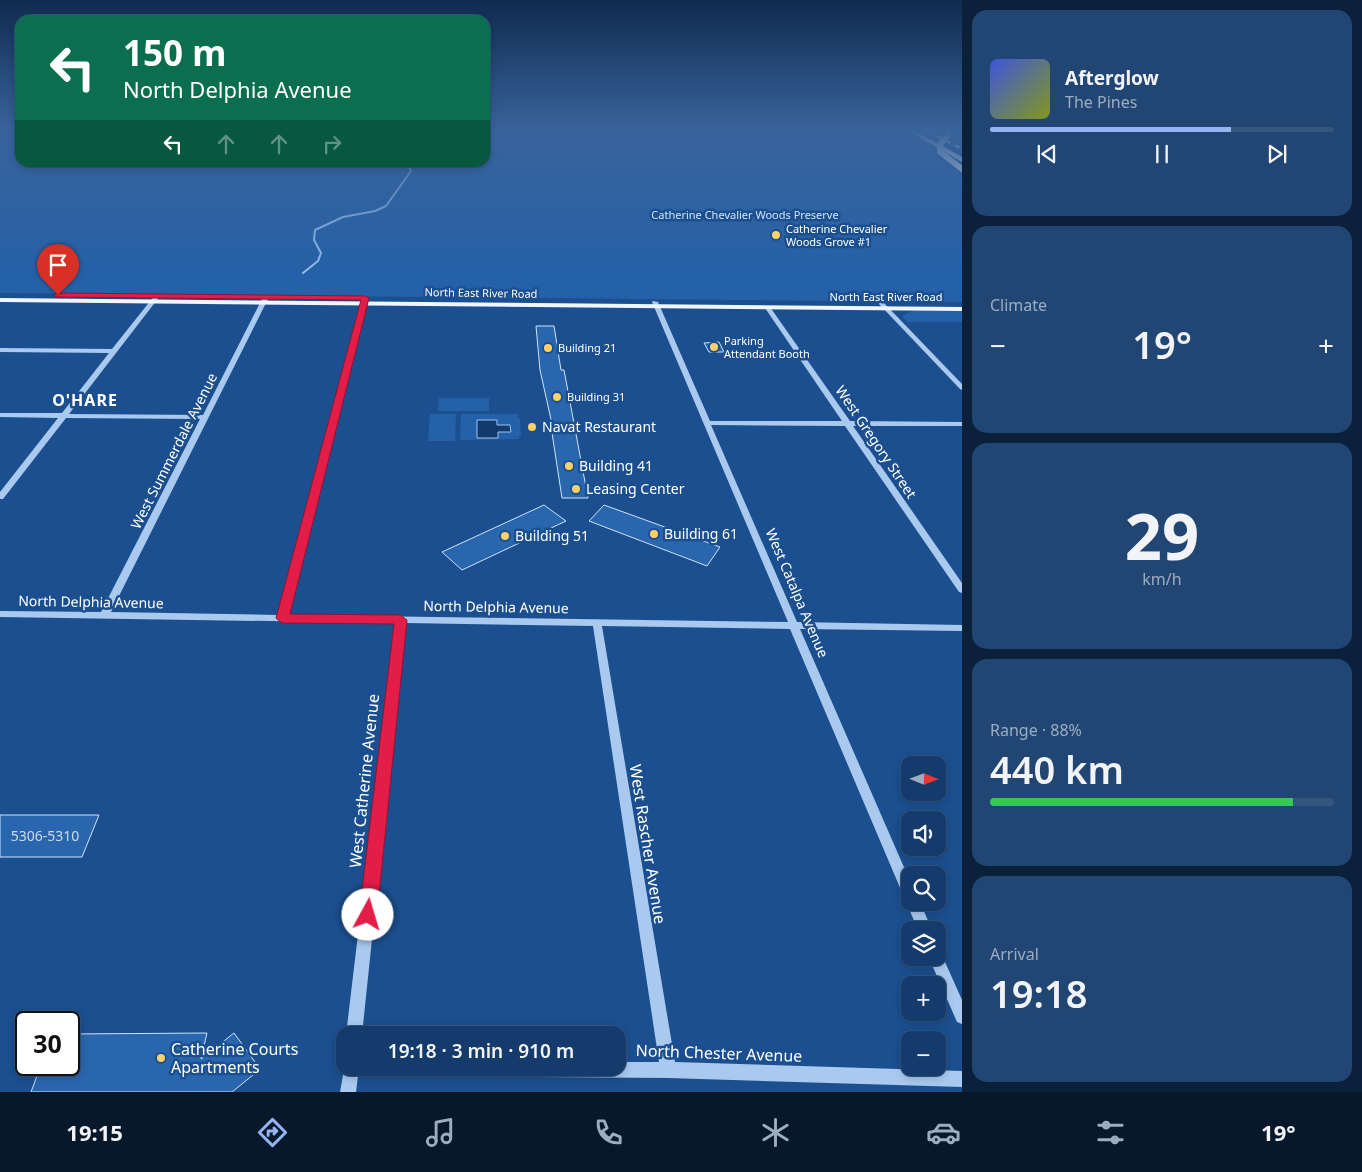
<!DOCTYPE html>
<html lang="en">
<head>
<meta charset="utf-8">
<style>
  :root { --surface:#143b6b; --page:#214673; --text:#f1f3f6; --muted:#9dadc1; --line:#33557e; --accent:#95b2f1 }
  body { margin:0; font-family:"Noto Sans",sans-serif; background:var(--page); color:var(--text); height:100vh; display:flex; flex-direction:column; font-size:19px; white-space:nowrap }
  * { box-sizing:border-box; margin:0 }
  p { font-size:16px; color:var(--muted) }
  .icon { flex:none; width:28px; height:28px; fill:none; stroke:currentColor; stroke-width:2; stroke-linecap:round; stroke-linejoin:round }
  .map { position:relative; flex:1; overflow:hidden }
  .drawer { display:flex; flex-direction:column; gap:10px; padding:10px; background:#0b203b; width:400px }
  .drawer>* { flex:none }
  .banner { position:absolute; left:15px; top:15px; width:475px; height:152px; border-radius:15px; box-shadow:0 2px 8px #0003,0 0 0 1px var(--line); background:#0b6e4f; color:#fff; overflow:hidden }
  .needle { width:32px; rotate:91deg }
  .buttons { position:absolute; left:901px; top:756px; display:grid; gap:10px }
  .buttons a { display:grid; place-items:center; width:45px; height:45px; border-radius:10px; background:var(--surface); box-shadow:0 2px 8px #0003,0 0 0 1px var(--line); font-size:25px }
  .speed { position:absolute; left:15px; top:1011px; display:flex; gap:10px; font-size:25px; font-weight:700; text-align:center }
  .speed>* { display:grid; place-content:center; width:65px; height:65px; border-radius:50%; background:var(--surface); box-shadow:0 2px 8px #0003,0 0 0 1px var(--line); line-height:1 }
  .speed .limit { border:2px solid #111; border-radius:8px; background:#fff; color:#111 }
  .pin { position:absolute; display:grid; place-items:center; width:42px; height:42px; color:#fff; margin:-51px -21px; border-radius:50% 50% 50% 0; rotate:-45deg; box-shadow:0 0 5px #0007 }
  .pin .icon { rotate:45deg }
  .me { position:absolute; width:55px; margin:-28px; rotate:6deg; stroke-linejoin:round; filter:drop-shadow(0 0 4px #0008) }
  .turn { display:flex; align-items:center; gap:18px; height:105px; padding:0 25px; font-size:22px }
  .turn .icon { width:65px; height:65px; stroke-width:2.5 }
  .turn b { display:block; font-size:35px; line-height:42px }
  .lanes { display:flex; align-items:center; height:48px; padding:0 25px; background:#0003; justify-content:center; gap:25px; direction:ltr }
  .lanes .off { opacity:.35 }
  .big { font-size:38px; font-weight:600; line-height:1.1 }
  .drawer .card { flex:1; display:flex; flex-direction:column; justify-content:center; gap:8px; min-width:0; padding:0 18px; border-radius:15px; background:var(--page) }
  .drawer .dial { align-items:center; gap:0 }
  .dial b { font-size:65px; line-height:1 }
  .song { display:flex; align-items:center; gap:15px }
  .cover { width:60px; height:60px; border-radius:8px; background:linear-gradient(135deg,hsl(230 70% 55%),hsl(70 70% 35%)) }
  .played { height:5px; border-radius:2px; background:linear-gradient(90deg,var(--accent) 70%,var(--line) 70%) }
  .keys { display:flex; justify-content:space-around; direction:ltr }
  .heat { display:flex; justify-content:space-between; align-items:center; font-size:28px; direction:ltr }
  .charge { height:8px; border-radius:4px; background:linear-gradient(90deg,#34c759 88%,var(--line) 0) }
  .trip { position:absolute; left:336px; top:1026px; width:290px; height:50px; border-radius:15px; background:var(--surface); box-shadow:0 2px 8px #0003,0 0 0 1px var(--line); font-weight:600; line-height:50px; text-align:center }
  .dock { display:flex; height:80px; justify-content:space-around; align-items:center; background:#08182b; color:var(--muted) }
  .dock .icon { width:35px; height:35px }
  .dock .on { color:var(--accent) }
  .dock b { font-size:22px; color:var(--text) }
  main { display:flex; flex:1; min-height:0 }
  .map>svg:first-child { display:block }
</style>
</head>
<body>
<main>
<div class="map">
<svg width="962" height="1092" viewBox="0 0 962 1092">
  <rect width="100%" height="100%" fill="#1b4f8f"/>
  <g fill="#2461a8">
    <polygon points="485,129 901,129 932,147 937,157 962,172 962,302 0,293 0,134 20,133 20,162 485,162"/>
    <polygon points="912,311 962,311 962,322 907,322 902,316"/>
    <polygon points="439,398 489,398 489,411 438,411"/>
    <polygon points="430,414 456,414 455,441 428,441"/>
    <polygon points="461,414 519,414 517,418 520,418 521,436 519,436 519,439 460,440"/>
  </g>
  <polygon fill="#123a6d" stroke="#9cc4f0" points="477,420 497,420 497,425 510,425 511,432 498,432 498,438 477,438"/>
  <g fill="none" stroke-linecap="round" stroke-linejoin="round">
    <polyline stroke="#9cc4f0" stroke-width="2" points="303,273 318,261 321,253 314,240 315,230 343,217 375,211 386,206 411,171 406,162"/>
  </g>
  <g fill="#2a66ad" stroke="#cfe3fa">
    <polygon points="536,326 554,326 561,370 564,370 588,498 562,498 552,433 554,433 540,370"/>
    <polygon points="719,342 724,352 709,352 704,343"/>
    <polygon points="544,505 566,521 462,570 442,552"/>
    <polygon points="604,505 720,547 707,566 589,521"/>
    <polygon points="0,815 99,815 82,857 0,857"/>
    <polygon points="207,1033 201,1059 234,1033 258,1066 256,1069 258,1071 232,1092 31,1092 41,1065 69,1065 69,1034"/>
  </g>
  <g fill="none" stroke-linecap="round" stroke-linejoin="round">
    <g fill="#a9c9ee" fill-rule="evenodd">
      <polygon points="155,295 160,296 69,414 203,415 263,297 266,295 269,297 111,612 278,615 362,298 365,296 368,298 288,615 788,622 652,302 653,301 658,302 710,421 842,421 765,308 768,306 770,307 850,421 962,422 962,426 853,426 962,583 962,593 959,592 845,426 711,425 797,622 962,625 962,631 800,629 910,881 910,902 920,902 932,930 918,930 790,629 602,626 675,1062 962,1071 962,1087 668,1078 384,1076 378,1074 376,1068 618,1068 618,1062 659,1062 593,626 405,623 362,1035 346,1035 395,623 0,617 0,611 101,612 200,419 66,418 3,499 0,499 0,492 58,418 0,417 0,413 62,413 109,353 0,352 0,348 112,349"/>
      <polygon points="879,302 883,302 962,384 962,390 960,389 879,304"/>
      <polygon points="938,952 941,953 962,1000 962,1024 957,1022 929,958 938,958"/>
      <polygon points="345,1064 345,1068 359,1068 356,1092 340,1092"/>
    </g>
    <polygon fill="#f0f6ff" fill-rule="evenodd" points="0,298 962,307 962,311 0,302"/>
    <polygon fill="#fff" fill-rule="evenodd" points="905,129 912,129 962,157 962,162"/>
    <g stroke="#fff" stroke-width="2.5">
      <polyline id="rail" points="924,129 962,149"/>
    </g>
    <use href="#rail" stroke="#1b4f8f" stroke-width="2" stroke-dasharray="5" stroke-linecap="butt"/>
    <polyline stroke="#fff" stroke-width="6" points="948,135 940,145 940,152 962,169"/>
  </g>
  <linearGradient id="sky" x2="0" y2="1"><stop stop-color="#0f2b4f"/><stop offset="0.46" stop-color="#39639b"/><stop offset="1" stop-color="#39639b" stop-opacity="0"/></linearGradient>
  <rect width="962" height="282" fill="url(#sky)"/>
  <polygon fill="#e11d48" stroke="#92132f" points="58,293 365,296 369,298 290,614 400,615 407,620 377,915 374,921 368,924 362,921 359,915 394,624 282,623 276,618 361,300 55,297 54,295"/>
  <g fill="#ffd166" stroke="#1b4f8f" stroke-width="2">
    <circle cx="776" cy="235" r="5"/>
    <circle cx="714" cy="347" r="5"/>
    <circle cx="548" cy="348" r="5"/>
    <circle cx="557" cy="397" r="5"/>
    <circle cx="532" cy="427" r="5"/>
    <circle cx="569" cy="466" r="5"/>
    <circle cx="576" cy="489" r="5"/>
    <circle cx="654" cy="534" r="5"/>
    <circle cx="505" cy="536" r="5"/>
    <circle cx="161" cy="1058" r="5"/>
  </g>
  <g text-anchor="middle" stroke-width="5" stroke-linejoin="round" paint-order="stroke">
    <g font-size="11" fill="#cfe3fa" stroke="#1b4f8f">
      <text x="745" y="219">Catherine Chevalier Woods Preserve</text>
    </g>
    <g font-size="11" fill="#fff" stroke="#1b4f8f" text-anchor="start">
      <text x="786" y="233">Catherine Chevalier<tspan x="786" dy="13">Woods Grove #1</tspan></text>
      <text x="724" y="345">Parking<tspan x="724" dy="13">Attendant Booth</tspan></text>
      <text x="558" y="352">Building 21</text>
      <text x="567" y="401">Building 31</text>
    </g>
    <g font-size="11" fill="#fff" stroke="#1b4f8f">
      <text transform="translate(481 293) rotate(1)" y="4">North East River Road</text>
      <text x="886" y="301">North East River Road</text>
    </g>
    <g font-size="14" fill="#fff" stroke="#1b4f8f" text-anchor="start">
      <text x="542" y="432">Navat Restaurant</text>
      <text x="579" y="471">Building 41</text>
      <text x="586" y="494">Leasing Center</text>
      <text x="664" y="539">Building 61</text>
      <text x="515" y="541">Building 51</text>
    </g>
    <g font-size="14" fill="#fff" stroke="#1b4f8f">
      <text transform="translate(876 442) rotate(56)" y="5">West Gregory Street</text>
      <text transform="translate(174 451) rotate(-63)" y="5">West Summerdale Avenue</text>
      <text transform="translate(797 593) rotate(67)" y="5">West Catalpa Avenue</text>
      <text transform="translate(91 602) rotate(1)" y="5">North Delphia Avenue</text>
      <text transform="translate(496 607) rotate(1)" y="5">North Delphia Avenue</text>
    </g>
    <g font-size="14" fill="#cad9ea">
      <text x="45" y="841">5306-5310</text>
    </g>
    <g font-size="16" font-weight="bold" letter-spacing="1" fill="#fff" stroke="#1b4f8f">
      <text x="85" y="406">O'HARE</text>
    </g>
    <g font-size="16" fill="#fff" stroke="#1b4f8f">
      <text transform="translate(364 781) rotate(-84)" y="6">West Catherine Avenue</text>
      <text transform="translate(648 844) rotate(81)" y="6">West Rascher Avenue</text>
      <text transform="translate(719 1053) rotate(2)" y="6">North Chester Avenue</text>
    </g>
    <g font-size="16" fill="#fff" stroke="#1b4f8f" text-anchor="start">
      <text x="171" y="1055">Catherine Courts<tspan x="171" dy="18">Apartments</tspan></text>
    </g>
  </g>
</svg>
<div class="buttons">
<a><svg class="needle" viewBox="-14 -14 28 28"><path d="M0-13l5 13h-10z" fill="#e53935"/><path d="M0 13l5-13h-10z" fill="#9dadc1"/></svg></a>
<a><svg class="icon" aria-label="sound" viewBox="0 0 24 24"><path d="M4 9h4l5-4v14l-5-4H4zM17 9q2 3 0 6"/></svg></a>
<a><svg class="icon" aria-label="search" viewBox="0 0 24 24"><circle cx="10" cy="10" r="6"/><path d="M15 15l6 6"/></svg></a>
<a><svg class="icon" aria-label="layers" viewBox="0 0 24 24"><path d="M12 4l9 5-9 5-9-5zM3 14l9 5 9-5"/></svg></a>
<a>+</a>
<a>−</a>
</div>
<div class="speed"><div class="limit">30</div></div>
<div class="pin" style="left:58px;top:295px;background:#d93025"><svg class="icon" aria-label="arrive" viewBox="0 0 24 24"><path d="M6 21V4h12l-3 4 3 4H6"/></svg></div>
<svg class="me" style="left:368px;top:915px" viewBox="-20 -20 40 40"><circle r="19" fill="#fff"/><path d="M0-13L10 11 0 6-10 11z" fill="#e11d48"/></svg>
<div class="trip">19:18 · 3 min · 910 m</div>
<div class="banner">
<div class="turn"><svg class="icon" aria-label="left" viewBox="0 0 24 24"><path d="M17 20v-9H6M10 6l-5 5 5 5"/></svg><div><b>150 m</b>North Delphia Avenue</div></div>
<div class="lanes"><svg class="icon" aria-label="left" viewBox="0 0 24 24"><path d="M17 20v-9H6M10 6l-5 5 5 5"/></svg><svg class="icon off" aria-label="ahead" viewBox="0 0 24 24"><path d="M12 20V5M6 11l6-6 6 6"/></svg><svg class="icon off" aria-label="ahead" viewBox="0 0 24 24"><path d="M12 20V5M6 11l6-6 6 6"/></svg><svg class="icon off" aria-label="right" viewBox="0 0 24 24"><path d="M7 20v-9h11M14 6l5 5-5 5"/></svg></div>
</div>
</div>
<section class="drawer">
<div class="card">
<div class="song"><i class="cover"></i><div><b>Afterglow</b><p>The Pines</p></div></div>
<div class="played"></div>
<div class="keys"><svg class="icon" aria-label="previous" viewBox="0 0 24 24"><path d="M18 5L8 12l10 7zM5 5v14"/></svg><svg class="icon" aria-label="pause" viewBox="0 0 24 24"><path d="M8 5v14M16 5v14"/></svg><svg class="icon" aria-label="next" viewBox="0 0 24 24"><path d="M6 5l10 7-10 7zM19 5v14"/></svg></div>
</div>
<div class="card"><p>Climate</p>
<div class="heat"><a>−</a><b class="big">19°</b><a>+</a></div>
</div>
<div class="card dial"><b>29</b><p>km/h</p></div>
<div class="card"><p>Range · 88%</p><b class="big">440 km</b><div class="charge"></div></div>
<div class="card"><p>Arrival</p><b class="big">19:18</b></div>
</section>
</main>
<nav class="dock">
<b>19:15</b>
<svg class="icon on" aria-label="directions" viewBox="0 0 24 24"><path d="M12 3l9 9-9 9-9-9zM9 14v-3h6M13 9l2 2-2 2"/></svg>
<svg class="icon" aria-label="music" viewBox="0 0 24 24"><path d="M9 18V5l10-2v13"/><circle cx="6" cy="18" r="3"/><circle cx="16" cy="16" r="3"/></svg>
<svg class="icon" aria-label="phone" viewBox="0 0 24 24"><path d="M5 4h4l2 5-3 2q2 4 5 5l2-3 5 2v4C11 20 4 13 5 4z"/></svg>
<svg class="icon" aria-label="climate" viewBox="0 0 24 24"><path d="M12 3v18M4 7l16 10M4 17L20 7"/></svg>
<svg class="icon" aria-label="car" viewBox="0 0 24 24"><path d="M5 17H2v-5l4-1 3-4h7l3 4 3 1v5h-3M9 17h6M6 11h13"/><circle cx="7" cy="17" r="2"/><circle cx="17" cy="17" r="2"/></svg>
<svg class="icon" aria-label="filters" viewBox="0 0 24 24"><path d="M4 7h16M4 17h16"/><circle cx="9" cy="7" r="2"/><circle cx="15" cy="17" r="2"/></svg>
<b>19°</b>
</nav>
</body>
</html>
